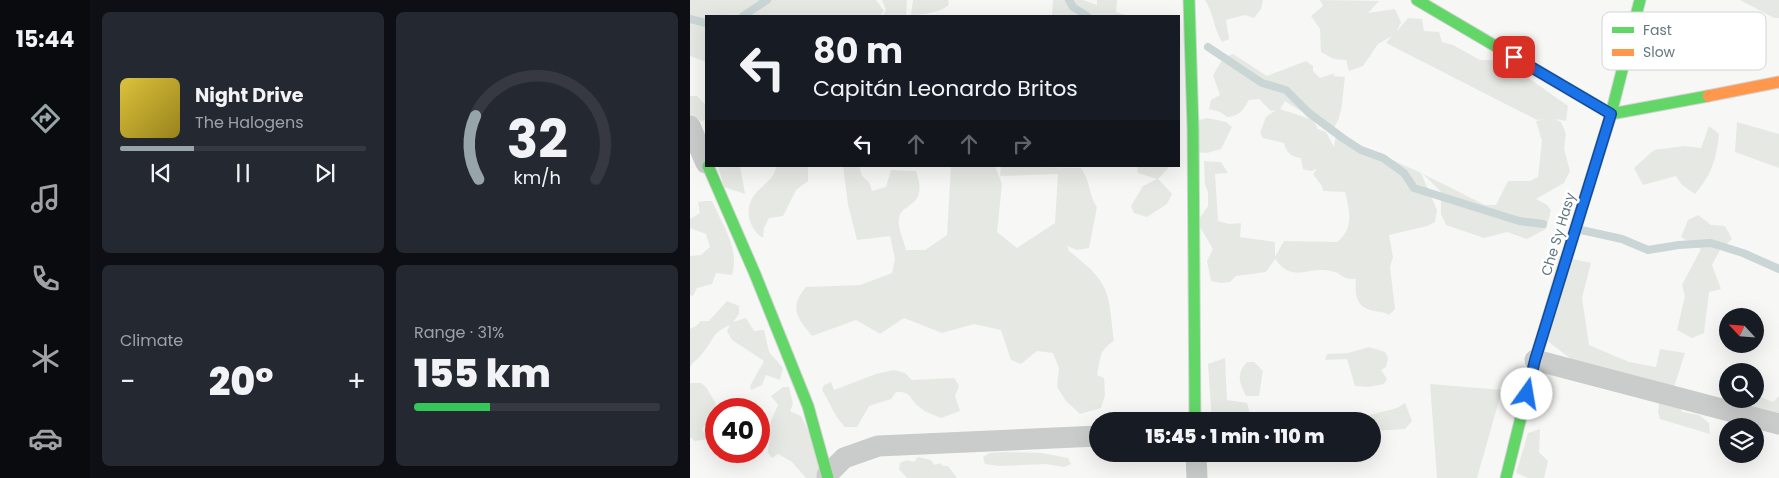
<!DOCTYPE html>
<html lang="en">
<head>
<meta charset="utf-8">
<style>
  :root { --surface:#171b24; --page:#242831; --text:#f1f3f6; --muted:#9ea1a6; --line:#363941; --accent:#97a4a9 }
  body { margin:0; font-family:Poppins,sans-serif; background:var(--page); color:var(--text); height:100vh; display:flex; flex-direction:column; font-size:19px; white-space:nowrap }
  * { box-sizing:border-box; margin:0 }
  p { font-size:16px; color:var(--muted) }
  .icon { flex:none; width:28px; height:28px; fill:none; stroke:currentColor; stroke-width:2; stroke-linecap:round; stroke-linejoin:round }
  .map { position:relative; flex:1; overflow:hidden }
  .details { display:flex; flex-direction:column; gap:12px; padding:12px; background:#0d0f14; width:600px }
  .details>* { flex:none }
  .guide { position:absolute; left:15px; top:15px; width:475px; height:152px; border-radius:0px; box-shadow:0 5px 20px #0002; background:#171b24; color:var(--text); overflow:hidden }
  .needle { width:32px; rotate:296deg }
  .buttons { position:absolute; left:1029px; top:308px; display:grid; gap:10px }
  .buttons a { display:grid; place-items:center; width:45px; height:45px; border-radius:50%; background:var(--surface); box-shadow:0 5px 20px #0002; font-size:25px }
  .speed { position:absolute; left:15px; top:398px; display:flex; gap:10px; font-size:25px; font-weight:700; text-align:center }
  .speed>* { display:grid; place-content:center; width:65px; height:65px; border-radius:50%; background:var(--surface); box-shadow:0 5px 20px #0002; line-height:1 }
  .speed .limit { border:8px solid #d22; background:#fff; color:#111 }
  .pin { position:absolute; display:grid; place-items:center; width:42px; height:42px; color:#fff; margin:-21px; border-radius:10px; box-shadow:0 2px 8px #0006 }
  .me { position:absolute; width:55px; margin:-28px; rotate:13deg; stroke-linejoin:round; filter:drop-shadow(0 0 4px #0008) }
  .turn { display:flex; align-items:center; gap:18px; height:105px; padding:0 25px; font-size:22px }
  .turn .icon { width:65px; height:65px; stroke-width:2.5 }
  .turn b { display:block; font-size:35px; line-height:42px }
  .lanes { display:flex; align-items:center; height:48px; padding:0 25px; background:#0003; justify-content:center; gap:25px; direction:ltr }
  .lanes .off { opacity:.35 }
  .big { font-size:38px; font-weight:800; line-height:1.1 }
  .details .card { flex:1; display:flex; flex-direction:column; justify-content:center; gap:8px; min-width:0; padding:0 18px; border-radius:8px; background:var(--page) }
  .details .dial { align-items:center; gap:0 }
  .dial svg { height:130px; overflow:visible; fill:none; stroke:var(--line); stroke-width:7; stroke-linecap:round; text-anchor:middle }
  .dial text { fill:var(--text); stroke:none }
  .song { display:flex; align-items:center; gap:15px }
  .cover { width:60px; height:60px; border-radius:8px; background:linear-gradient(135deg,hsl(50 70% 55%),hsl(50 70% 35%)) }
  .played { height:5px; border-radius:2px; background:linear-gradient(90deg,var(--accent) 30%,var(--line) 30%) }
  .keys { display:flex; justify-content:space-around; direction:ltr }
  .heat { display:flex; justify-content:space-between; align-items:center; font-size:28px; direction:ltr }
  .charge { height:8px; border-radius:4px; background:linear-gradient(90deg,#34c759 31%,var(--line) 0) }
  .details .tiles { flex:1; display:grid; gap:12px; grid-template-columns:repeat(2,1fr) }
  .trip { position:absolute; left:399px; top:412px; width:292px; height:50px; border-radius:25px; background:var(--surface); box-shadow:0 5px 20px #0002; font-weight:800; line-height:50px; text-align:center }
  main { display:flex; flex:1; min-height:0 }
  .tab-bar { display:flex; flex-direction:column; width:90px; justify-content:space-around; align-items:center; background:#090b0e; color:var(--muted) }
  .tab-bar .icon { width:35px; height:35px }
  .tab-bar .active { color:var(--accent) }
  .tab-bar b { font-size:22px; color:var(--text) }
  .map>svg:first-child { display:block }
</style>
</head>
<body>
<main>
<nav class="tab-bar">
<b>15:44</b>
<svg class="icon active" aria-label="directions" viewBox="0 0 24 24"><path d="M12 3l9 9-9 9-9-9zM9 14v-3h6M13 9l2 2-2 2"/></svg>
<svg class="icon" aria-label="music" viewBox="0 0 24 24"><path d="M9 18V5l10-2v13"/><circle cx="6" cy="18" r="3"/><circle cx="16" cy="16" r="3"/></svg>
<svg class="icon" aria-label="phone" viewBox="0 0 24 24"><path d="M5 4h4l2 5-3 2q2 4 5 5l2-3 5 2v4C11 20 4 13 5 4z"/></svg>
<svg class="icon" aria-label="climate" viewBox="0 0 24 24"><path d="M12 3v18M4 7l16 10M4 17L20 7"/></svg>
<svg class="icon" aria-label="car" viewBox="0 0 24 24"><path d="M5 17H2v-5l4-1 3-4h7l3 4 3 1v5h-3M9 17h6M6 11h13"/><circle cx="7" cy="17" r="2"/><circle cx="17" cy="17" r="2"/></svg>
</nav>
<section class="details">
<div class="tiles">
<div class="card">
<div class="song"><i class="cover"></i><div><b>Night Drive</b><p>The Halogens</p></div></div>
<div class="played"></div>
<div class="keys"><svg class="icon" aria-label="previous" viewBox="0 0 24 24"><path d="M18 5L8 12l10 7zM5 5v14"/></svg><svg class="icon" aria-label="pause" viewBox="0 0 24 24"><path d="M8 5v14M16 5v14"/></svg><svg class="icon" aria-label="next" viewBox="0 0 24 24"><path d="M6 5l10 7-10 7zM19 5v14"/></svg></div>
</div>
<div class="card dial"><svg viewBox="0 0 100 80">
<path d="M14 69A42 42 0 1 1 86 69"/>
<path d="M14 69A42 42 0 0 1 12 30" stroke="#97a4a9"/>
<text x="50" y="56" font-size="32" font-weight="700">32</text>
<text x="50" y="72" font-size="11">km/h</text>
</svg></div>
<div class="card"><p>Climate</p>
<div class="heat"><a>−</a><b class="big">20°</b><a>+</a></div>
</div>
<div class="card"><p>Range · 31%</p><b class="big">155 km</b><div class="charge"></div></div>
</div>
</section>
<div class="map">
<svg width="1089" height="478" viewBox="0 0 1089 478">
  <rect width="100%" height="100%" fill="#f7f7f6"/>
  <g fill="#e6e9e3">
    <polygon points="0,0 186,0 194,11 190,16 16,16 16,82 16,62 0,56"/>
    <polygon points="192,0 217,0 216,16 193,16 196,10"/>
    <path d="M223,0H258L259,4C254,12 231,15 221,15Z"/>
    <polygon points="363,0 393,0 407,5 407,0 427,0 426,12 438,16 362,16"/>
    <path d="M515,0H572L573,1L571,9L564,18L555,15L536,20L539,39L532,42C523,27 524,14 515,0Z"/>
    <polygon points="630,0 689,1 678,13 705,9 711,22 707,31 718,18 732,19 734,31 749,32 752,42 763,45 790,60 808,60 833,74 878,106 876,121 865,119 871,122 876,134 874,149 880,171 874,183 846,199 857,205 861,210 856,229 837,239 817,232 794,238 756,225 751,214 751,192 733,174 795,205 806,205 818,181 840,181 848,177 852,141 846,121 855,119 847,120 696,43 702,36 688,44 673,66 659,71 656,60 644,59 631,52 630,29 621,16 633,6"/>
    <polygon points="1050,0 1089,0 1089,18 1084,18"/>
    <path d="M543,54L577,76L616,61L623,66V71L630,78L645,73L643,76L655,77C652,94 654,117 642,130C627,119 611,112 595,101L590,109L623,120L628,129L636,132L644,147L646,134L731,173L747,210L745,222L737,226L699,235L703,257L700,267L705,309L699,315C693,311 691,313 684,311C665,307 665,294 666,279C651,280 653,273 641,271C616,266 604,284 585,259L576,272L546,276L540,282L531,283L521,281L517,261L523,249L507,222L518,206V192L515,185L514,161L531,162L538,173L525,174L528,221L539,224L551,223L550,237L585,242V257L594,241L647,242C664,228 660,212 655,192L633,191L632,186L623,174L627,169L621,171L613,169L611,158C601,157 596,152 594,143L573,138L570,133L576,117L586,110L581,111L569,99L559,100C553,110 550,116 537,117L530,112L519,109L521,100L530,95L523,75L534,57Z"/>
    <polygon points="0,96 7,96 16,105 16,118 14,121 0,119"/>
    <polygon points="517,118 536,122 542,127 531,149 517,153 501,152 509,120"/>
    <polygon points="1047,122 1089,134 1089,168 1045,152"/>
    <path d="M1019,126L1029,134C1026,160 1022,174 1005,194L992,185L986,176L953,185L944,168L964,150L994,146L1011,148Z"/>
    <polygon points="28,166 50,166 55,194 34,187"/>
    <path d="M86,166H118V181L106,190L93,216L79,218L74,228L73,238C59,229 53,209 65,194C73,184 85,179 86,166Z"/>
    <path d="M153,166H169L172,176L179,182L182,191L196,187L201,170L226,171C239,209 212,201 209,218C207,227 214,241 216,250H235L257,235L261,166H305L312,184L307,232L327,248L365,223L368,174L310,176L311,166L391,168C401,183 398,193 407,207L399,248L387,250L377,246L379,251C421,284 418,290 424,341C408,351 411,358 407,375L414,378L415,395L411,408L390,414L376,401L367,387L369,368L363,353L347,351L331,364L321,360L311,330L284,324L252,333L214,318L190,334L166,320L122,336C108,318 98,309 116,287L170,285L202,273L205,259L200,236L167,240L158,205Z"/>
    <polygon points="447,166 480,166 468,179 482,194 477,204 457,217 444,213 441,206 453,186 467,179 448,173"/>
    <path d="M14,201H22C32,224 50,249 42,275L26,273L22,284L7,288L3,296L0,295V256L11,255L20,247L16,234L0,228V219L10,213L8,202Z"/>
    <polygon points="1008,215 1021,225 1035,226 1042,239 1030,250 1022,265 1031,289 1019,292 1014,333 1002,338 987,330 995,296 992,285 1011,249 991,237 998,220"/>
    <polygon points="869,256 901,263 892,298 899,345 939,362 966,367 970,349 995,353 983,390 885,362 847,333"/>
    <path d="M37,301L49,306V314L43,322L56,318L64,331L74,330L79,352L93,368L90,380L76,375L72,385L61,390L60,386L74,361L42,340L37,331L40,325C21,333 24,340 12,354C8,359 3,362 0,367V329L6,326L11,321H19Z"/>
    <polygon points="679,347 695,352 698,358 696,367 691,370 697,379 694,384 678,387 665,386 657,359 635,360 637,354 658,353"/>
    <polygon points="535,358 537,400 557,403 562,421 522,421 518,364"/>
    <path d="M557,362H564L573,371L569,396H556C549,382 546,374 557,362Z"/>
    <path d="M204,370L215,373L222,380L264,378L269,386L265,396L270,411L251,418C244,415 234,412 228,406C219,398 221,391 206,392L201,399L179,406L167,427H155C144,416 141,404 132,390L134,385L141,382L144,390L186,374Z"/>
    <polygon points="0,383 11,383 16,387 26,404 12,430 18,437 17,439 5,441 0,437"/>
    <polygon points="740,384 812,390 787,478 747,478"/>
    <polygon points="93,387 99,387 103,404 100,411 111,416 141,478 116,478 102,462 88,454 82,458 78,453 81,421 88,405 81,396"/>
    <polygon points="1068,396 1083,402 1089,396 1089,421 1051,405"/>
    <polygon points="715,403 722,421 715,429 683,431 682,421 666,421 667,418 707,408"/>
    <polygon points="969,403 989,405 992,412 1009,415 1019,423 1020,434 970,419 968,412"/>
    <polygon points="850,429 849,452 858,461 854,478 838,478 826,473 838,433"/>
    <polygon points="314,452 352,453 378,458 381,464 374,467 356,464 310,466 295,464 293,457 300,453"/>
    <polygon points="228,457 241,460 244,465 250,463 253,466 258,466 267,478 217,478 209,469 210,463 217,460 224,462"/>
  </g>
  <g fill="none" stroke-linecap="round" stroke-linejoin="round">
    <g stroke="#cad5d6" stroke-width="8">
      <polyline points="379,0 383,7 397,16"/>
      <polyline points="53,16 77,0"/>
      <polyline points="0,19 16,23"/>
      <polyline points="518,47 572,83 596,90 619,113 654,139 671,150 693,158 714,173 724,188 829,221 853,224"/>
      <polyline points="891,230 932,239 958,250 989,245 1021,243 1053,253 1089,269"/>
    </g>
    <g stroke="#d3d4d4" stroke-width="13">
      <g id="fast">
        <polyline points="499,0 503,128 505,421"/>
        <polyline points="727,0 921,114 1018,96"/>
        <polyline points="18,166 65,274 118,406 138,478"/>
        <polyline points="816,478 845,360 921,114 950,0"/>
      </g>
    </g>
    <g stroke="#d3d4d4" stroke-width="13">
      <polyline id="slow" points="1018,96 1089,82"/>
    </g>
    <g stroke="#cacccc" stroke-width="21">
      <polyline points="0,126 16,163"/>
      <polyline points="845,360 1089,424"/>
      <polyline points="506,454 507,478"/>
      <polyline points="137,475 154,458 188,446 408,436"/>
    </g>
    <use href="#fast" stroke="#63d668" stroke-width="11"/>
    <use href="#slow" stroke="#ff974d" stroke-width="11"/>
  </g>
  <g fill="none" stroke-linecap="round" stroke-linejoin="round">
    <g stroke="#114b97" stroke-width="12">
      <polyline id="route" points="824,57 921,114 845,360 837,394"/>
    </g>
    <use href="#route" stroke="#1a73e8" stroke-width="9"/>
  </g>
  <g text-anchor="middle" stroke-width="5" stroke-linejoin="round" paint-order="stroke">
    <g font-size="14" fill="#637880" stroke="#fff">
      <text transform="translate(868 234) rotate(-73)" y="5">Che Sy Hasy</text>
    </g>
  </g>
  <rect x="912" y="12" width="164" height="58" rx="8" fill="#fff" stroke="#d0d6d9" stroke-width="1"/>
  <rect x="922" y="27" width="22" height="6" fill="#63d668"/>
  <rect x="922" y="49" width="22" height="7" fill="#ff974d"/>
  <g font-size="14" fill="#637880">
    <text x="953" y="35">Fast</text>
    <text x="953" y="57">Slow</text>
  </g>
</svg>
<div class="buttons">
<a><svg class="needle" viewBox="-14 -14 28 28"><path d="M0-13l5 13h-10z" fill="#e53935"/><path d="M0 13l5-13h-10z" fill="#9ea1a6"/></svg></a>
<a><svg class="icon" aria-label="search" viewBox="0 0 24 24"><circle cx="10" cy="10" r="6"/><path d="M15 15l6 6"/></svg></a>
<a><svg class="icon" aria-label="layers" viewBox="0 0 24 24"><path d="M12 4l9 5-9 5-9-5zM3 14l9 5 9-5"/></svg></a>
</div>
<div class="speed"><div class="limit">40</div></div>
<div class="pin" style="left:824px;top:57px;background:#d93025"><svg class="icon" aria-label="arrive" viewBox="0 0 24 24"><path d="M6 21V4h12l-3 4 3 4H6"/></svg></div>
<svg class="me" style="left:837px;top:394px" viewBox="-20 -20 40 40"><circle r="19" fill="#fff"/><path d="M0-13L10 11 0 6-10 11z" fill="#1a73e8"/></svg>
<div class="trip">15:45 · 1 min · 110 m</div>
<div class="guide">
<div class="turn"><svg class="icon" aria-label="left" viewBox="0 0 24 24"><path d="M17 20v-9H6M10 6l-5 5 5 5"/></svg><div><b>80 m</b>Capitán Leonardo Britos</div></div>
<div class="lanes"><svg class="icon" aria-label="left" viewBox="0 0 24 24"><path d="M17 20v-9H6M10 6l-5 5 5 5"/></svg><svg class="icon off" aria-label="ahead" viewBox="0 0 24 24"><path d="M12 20V5M6 11l6-6 6 6"/></svg><svg class="icon off" aria-label="ahead" viewBox="0 0 24 24"><path d="M12 20V5M6 11l6-6 6 6"/></svg><svg class="icon off" aria-label="right" viewBox="0 0 24 24"><path d="M7 20v-9h11M14 6l5 5-5 5"/></svg></div>
</div>
</div>
</main>
</body>
</html>
